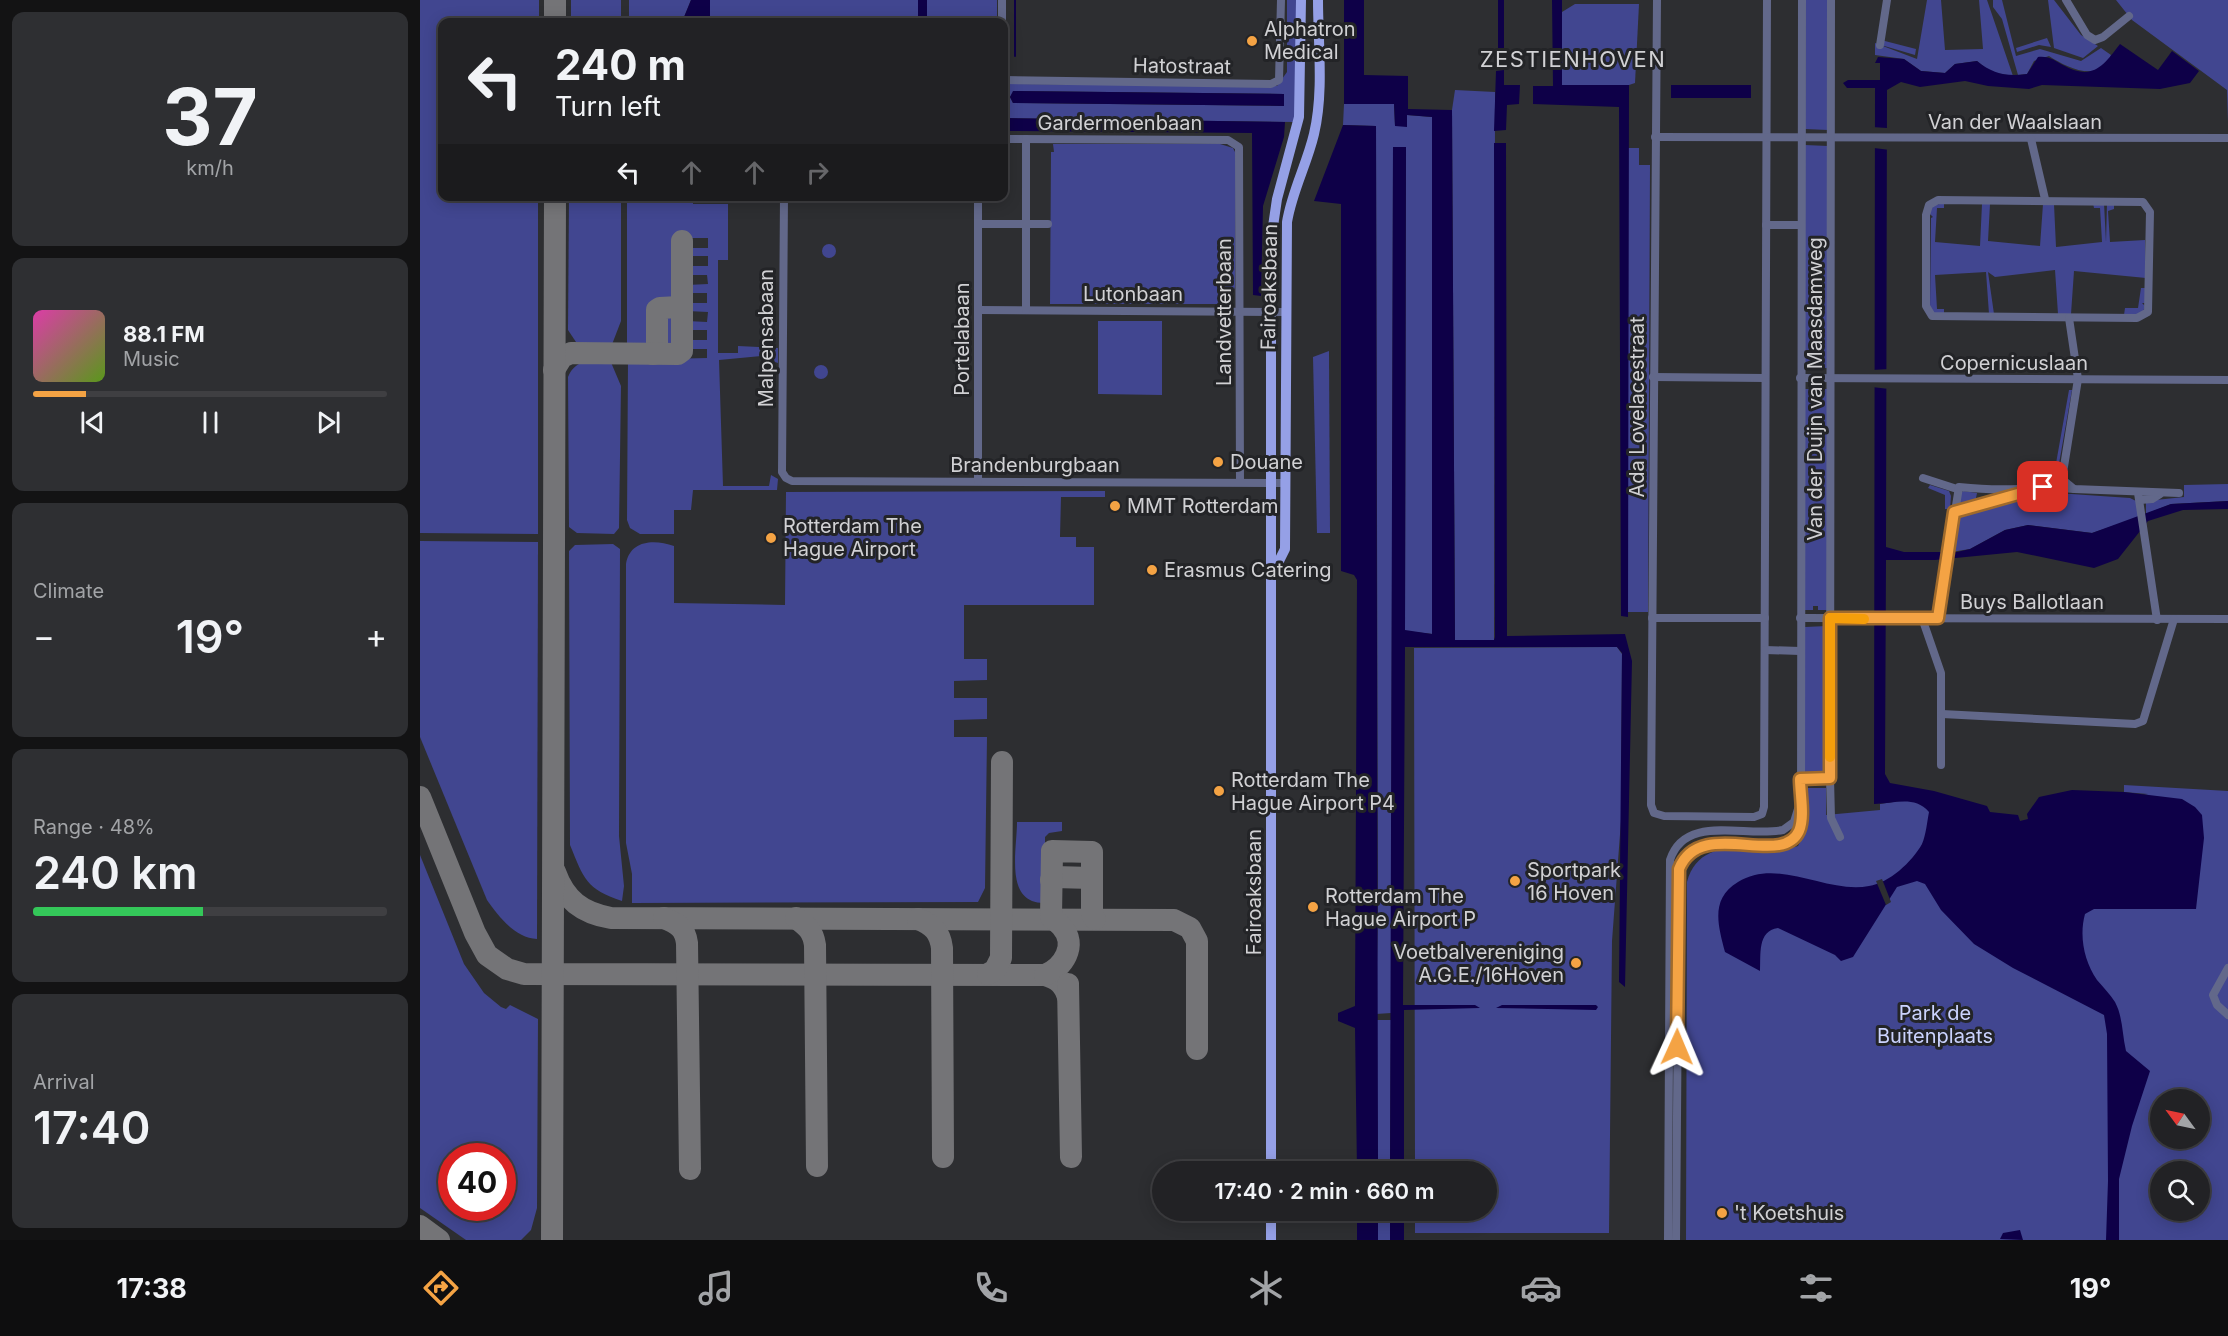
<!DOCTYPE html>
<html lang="en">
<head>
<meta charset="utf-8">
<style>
  :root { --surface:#222225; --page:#2e2f32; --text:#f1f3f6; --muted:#a2a4a7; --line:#3f3f42; --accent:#f4a344 }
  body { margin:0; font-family:Inter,sans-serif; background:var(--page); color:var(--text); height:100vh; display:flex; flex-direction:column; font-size:22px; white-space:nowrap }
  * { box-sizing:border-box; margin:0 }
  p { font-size:20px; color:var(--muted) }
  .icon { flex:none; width:33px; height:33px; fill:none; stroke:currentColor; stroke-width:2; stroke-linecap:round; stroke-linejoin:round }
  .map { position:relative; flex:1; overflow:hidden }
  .drawer { display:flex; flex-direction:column; gap:12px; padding:12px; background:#131314; width:420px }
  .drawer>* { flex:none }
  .banner { position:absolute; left:18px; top:18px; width:570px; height:183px; border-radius:12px; box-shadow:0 3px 15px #0003,0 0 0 2px var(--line); background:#222225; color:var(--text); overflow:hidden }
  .needle { width:39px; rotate:303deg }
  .controls { position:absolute; left:1730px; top:1089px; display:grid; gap:12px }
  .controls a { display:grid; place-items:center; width:60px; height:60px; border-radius:50%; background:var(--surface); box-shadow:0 3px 15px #0003,0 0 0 2px var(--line); font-size:30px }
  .speed { position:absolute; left:18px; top:1143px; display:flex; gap:12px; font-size:30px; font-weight:700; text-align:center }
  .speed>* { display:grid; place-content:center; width:78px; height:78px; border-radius:50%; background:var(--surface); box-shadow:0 3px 15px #0003,0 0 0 2px var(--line); line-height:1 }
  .speed .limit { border:9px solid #d22; background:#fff; color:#111 }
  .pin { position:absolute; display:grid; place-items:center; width:51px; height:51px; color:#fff; margin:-26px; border-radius:12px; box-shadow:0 3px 9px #0006 }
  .me { position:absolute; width:66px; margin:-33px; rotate:1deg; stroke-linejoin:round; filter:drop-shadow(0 0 4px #0008) }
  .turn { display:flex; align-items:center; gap:21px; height:126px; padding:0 18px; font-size:27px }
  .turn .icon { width:78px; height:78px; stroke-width:2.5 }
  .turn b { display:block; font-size:42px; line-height:51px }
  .lanes { display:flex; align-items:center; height:57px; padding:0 18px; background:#0003; justify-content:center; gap:30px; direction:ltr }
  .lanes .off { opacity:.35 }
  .big { font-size:45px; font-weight:600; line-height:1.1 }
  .drawer .card { flex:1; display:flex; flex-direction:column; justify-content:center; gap:9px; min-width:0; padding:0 21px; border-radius:12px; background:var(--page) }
  .drawer .dial { align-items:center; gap:0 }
  .dial b { font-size:78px; line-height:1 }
  .song { display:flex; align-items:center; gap:18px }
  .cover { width:72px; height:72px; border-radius:9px; background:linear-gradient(135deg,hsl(320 70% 55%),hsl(90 70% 35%)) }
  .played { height:6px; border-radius:3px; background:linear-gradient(90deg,var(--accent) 15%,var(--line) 15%) }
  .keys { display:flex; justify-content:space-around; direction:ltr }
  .heat { display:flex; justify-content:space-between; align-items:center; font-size:33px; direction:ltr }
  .charge { height:9px; border-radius:4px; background:linear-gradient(90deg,#34c759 48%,var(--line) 0) }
  .trip { position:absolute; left:732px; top:1161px; width:345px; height:60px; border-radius:30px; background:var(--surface); box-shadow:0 3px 15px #0003,0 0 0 2px var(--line); font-weight:600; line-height:60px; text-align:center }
  .menu { display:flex; height:96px; justify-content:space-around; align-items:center; background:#0e0e0f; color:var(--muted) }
  .menu .icon { width:42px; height:42px }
  .menu .current { color:var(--accent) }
  .menu b { font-size:27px; color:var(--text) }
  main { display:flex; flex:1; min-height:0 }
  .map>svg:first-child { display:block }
</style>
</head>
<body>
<main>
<section class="drawer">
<div class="card dial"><b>37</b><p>km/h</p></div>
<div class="card">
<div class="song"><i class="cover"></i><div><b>88.1 FM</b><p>Music</p></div></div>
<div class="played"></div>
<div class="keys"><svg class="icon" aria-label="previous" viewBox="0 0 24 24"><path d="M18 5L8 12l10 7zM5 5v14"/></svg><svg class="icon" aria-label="pause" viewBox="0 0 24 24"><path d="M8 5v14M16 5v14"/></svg><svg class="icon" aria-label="next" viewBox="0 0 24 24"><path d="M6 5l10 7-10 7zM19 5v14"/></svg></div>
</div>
<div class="card"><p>Climate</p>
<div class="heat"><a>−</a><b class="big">19°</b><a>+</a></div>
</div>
<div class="card"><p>Range · 48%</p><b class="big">240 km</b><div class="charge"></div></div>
<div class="card"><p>Arrival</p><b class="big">17:40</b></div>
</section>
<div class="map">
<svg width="1808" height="1240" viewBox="0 0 1808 1240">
  <rect width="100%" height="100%" fill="#2d2e31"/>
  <g fill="#414690" fill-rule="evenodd">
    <polygon points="0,0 119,0 119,22 22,22 22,196 118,197 118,534 0,533"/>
    <rect x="151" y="0" width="50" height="22"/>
    <polygon points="209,0 271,0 262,22 209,22"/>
    <rect x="290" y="0" width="208" height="22"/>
    <rect x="507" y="0" width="70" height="22"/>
    <path d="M867,0H877L875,122L584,118V84L857,86L867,72ZM594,91L864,94V106L593,103L590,97Z"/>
    <polygon points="1386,0 1407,0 1408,130 1385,129"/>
    <polygon points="1507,0 1521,0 1525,50 1563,49 1559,0 1567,0 1593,76 1570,72 1557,61 1535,64 1525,73 1501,71 1484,59 1455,55 1455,43 1497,59"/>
    <path d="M1573,0H1582L1596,56L1620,49L1661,61L1681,48L1691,55C1681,84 1647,68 1629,56L1614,61L1607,74L1598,75L1582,19L1573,7Z"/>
    <polygon points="1628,0 1634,0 1661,35 1678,46 1663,58 1634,48"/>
    <polygon points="1696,0 1808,0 1808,122 1807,90 1712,20"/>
    <polygon points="1155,4 1219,4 1215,83 1209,85 1142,85 1142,12"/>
    <polygon points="1627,38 1631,47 1619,45 1597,52 1596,48"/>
    <polygon points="1461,40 1496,49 1495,55 1461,45"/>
    <polygon points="1035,90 1075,92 1074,640 1035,640 1032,110"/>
    <polygon points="924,104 974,104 975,126 987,115 1012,117 1013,634 985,631 986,147 973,147 971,1013 956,1014 958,911 956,126 923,125"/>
    <polygon points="633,144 800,144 813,148 816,154 815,287 811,298 797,304 630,304 631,152 634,152"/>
    <polygon points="1385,145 1408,146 1408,368 1385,368"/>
    <polygon points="1208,148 1219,148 1219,165 1230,165 1228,612 1208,612"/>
    <polygon points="149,197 201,197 201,321 191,347 156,342 148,330"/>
    <polygon points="207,197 273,197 273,204 308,204 308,260 298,260 298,353 318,353 318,346 358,348 358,363 355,362 352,355 299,360 303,486 349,486 351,475 358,479 357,490 273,490 271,510 254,510 254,534 220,534 210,528 207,520 208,360 287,358 287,349 268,349 267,340 287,340 287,330 267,330 267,321 287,322 288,312 267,311 267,303 287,303 287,293 267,293 267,285 288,284 287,275 267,275 267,266 288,266 288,256 267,256 267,248 288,248 288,238 267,238 267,233 258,233 258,300 238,302 234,306 233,342 230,347 207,347"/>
    <polygon points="1524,203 1524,208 1517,208 1515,242 1560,246 1562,204 1570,204 1568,241 1620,246 1623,204 1634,204 1636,247 1682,242 1680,208 1674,208 1673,203 1684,203 1686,242 1687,203 1694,203 1694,209 1688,211 1690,242 1725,240 1726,278 1654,271 1651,314 1638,314 1635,270 1575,277 1568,272 1574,314 1569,314 1566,272 1515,275 1517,309 1524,309 1524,314 1515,314 1510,310 1511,218 1513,217 1510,214 1511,206"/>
    <circle cx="409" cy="251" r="7"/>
    <polygon points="1721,288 1726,288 1725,303 1722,303 1725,306 1722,315 1704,315 1705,308 1718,308"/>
    <polygon points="245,312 257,315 257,341 255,346 246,346 243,342"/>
    <polygon points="678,321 742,321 742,395 678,394"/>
    <polygon points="909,351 910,533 897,533 893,357"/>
    <path d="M190,360L201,386L199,528L194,534L157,533L149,527L148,377C156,358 172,361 190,360Z"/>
    <circle cx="401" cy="372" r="7"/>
    <polygon points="1385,389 1407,389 1407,610 1398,610 1398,606 1393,606 1393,610 1385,610"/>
    <polygon points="1627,390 1652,390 1637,475 1631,480 1621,481 1618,478 1630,476 1635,469 1649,390"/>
    <polygon points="1808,484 1808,501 1751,504 1726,514 1726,501 1764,497 1764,485"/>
    <polygon points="1510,485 1529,491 1531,496 1530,509 1525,509 1525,495 1508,488"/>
    <path d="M685,491V497H641L640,537H656V547H674V605H544V659H567V680L534,681V698H567V719L534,720V737H567L565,888L558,902L212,903V874L206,843V564C210,540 234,539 254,546V603L365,605L366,492Z"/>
    <polygon points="1543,491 1557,493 1555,503 1540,505 1539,496"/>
    <polygon points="1622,492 1710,498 1716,501 1720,517 1672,533 1608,525 1585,530 1550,549 1531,552 1538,517 1543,512"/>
    <path d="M0,541L118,542L117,939C95,938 79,917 67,900L0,737Z"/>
    <path d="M193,544L200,549L199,836L204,886L202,901C166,889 164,879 150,845L149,551L155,545Z"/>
    <polygon points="1407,626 1407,772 1385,772 1385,627"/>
    <polygon points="1197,647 1202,654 1201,821 1192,941 1189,1233 995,1233 995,1211 1066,1210 1066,1172 995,1171 994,648"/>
    <path d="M1704,785L1808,791V1240H1266L1267,882C1278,841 1320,847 1355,848C1362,848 1371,849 1378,846L1384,835L1385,788H1406V815L1460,810V804L1486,800L1602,824L1728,794L1704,792ZM1740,1100H1779V1138H1740ZM1740,1172H1779V1210H1740Z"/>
    <path d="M597,822H642V831L629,833L625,837V903C584,904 597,851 597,822Z"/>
    <path d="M0,855L44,964L64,993L81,1007L86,1009L90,1005L118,1019L117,1208L111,1230L101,1240H46L0,1208ZM32,1156H82V1208H32Z"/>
    <polygon points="956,1020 971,1020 970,1171 958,1171"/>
    <rect x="958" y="1211" width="12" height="29"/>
  </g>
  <g fill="#0e0048">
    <polygon points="271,0 290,0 290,22 262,22"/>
    <rect x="498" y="0" width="9" height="22"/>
    <polygon points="924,0 944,0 944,75 988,76 988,109 1032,110 1035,640 1074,640 1075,637 1074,143 1086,143 1087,636 1205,634 1212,661 1205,987 1199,982 1202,653 1197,647 985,647 983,1005 1055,1005 1060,1008 984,1010 984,1171 970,1171 973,147 986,147 985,630 1012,634 1012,117 987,115 987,127 975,126 974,104 924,104"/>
    <rect x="1078" y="0" width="6" height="54"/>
    <polygon points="1132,0 1142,0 1142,85 1209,85 1208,617 1201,616 1199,107 1113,104 1113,86 1133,86"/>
    <path d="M1700,44L1738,70L1752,51L1779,71L1770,83L1740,89L1622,85L1609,89L1568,86L1545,81L1500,87L1481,82L1467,90L1466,547L1484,552H1537L1550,549L1585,530L1608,525L1672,533L1751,504L1808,501V509L1763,510L1728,521L1698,559L1674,568L1597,552L1515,560H1466L1465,774L1470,783L1514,791L1567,806L1570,812L1598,815L1600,821L1608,819L1607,814L1619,797L1652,790L1704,792L1762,799L1775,807L1782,815L1784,838L1776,909H1674L1665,914C1659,936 1664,961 1677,980C1683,987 1690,994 1695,1002C1703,1017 1702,1034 1706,1051L1730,1071L1712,1126L1699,1179V1240H1686L1688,1181L1687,1034L1684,1015L1593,968L1554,944L1521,910L1505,884L1497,881L1477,887L1433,957L1421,961L1415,955L1358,928C1337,931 1341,955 1340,971L1305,952C1298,925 1290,899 1318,882C1358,857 1406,894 1449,886C1469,883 1492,862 1502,844C1506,835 1507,822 1509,812C1494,795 1474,804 1454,804L1455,88H1427L1423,83L1428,80H1460V63H1455L1458,57L1484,59L1501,71L1525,73L1535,64L1557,61C1573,74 1587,77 1607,74L1618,57C1631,56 1634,61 1645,66C1673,81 1684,65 1700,44Z"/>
    <polygon points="1084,70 1084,85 1100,85 1099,104 1087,105 1086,130 1074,131 1076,71"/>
    <rect x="1251" y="85" width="80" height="13"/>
    <polygon points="593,91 864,94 864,106 593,103 590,97"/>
    <polygon points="584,118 865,122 864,137 843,206 841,296 833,295 832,133 584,131"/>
    <polygon points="923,125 956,126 958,1172 937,1171 935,1028 918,1021 918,1013 935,1006 937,580 934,575 921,571 921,204 894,201"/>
    <polygon points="1082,1005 1176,1005 1178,1007 1176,1010 1076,1008"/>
    <rect x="937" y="1211" width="21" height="29"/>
    <rect x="970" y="1211" width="14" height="29"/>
    <polygon points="1600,1230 1603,1240 1580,1239 1583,1233"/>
  </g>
  <g fill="#2d2e31">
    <polygon points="1470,126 1470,150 1454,148 1452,150 1452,127 1467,128"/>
    <polygon points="1469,369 1469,389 1452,387 1452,370"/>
    <polygon points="1462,879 1471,902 1466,905 1456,881"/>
  </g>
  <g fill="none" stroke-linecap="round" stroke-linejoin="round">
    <polyline stroke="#0e0048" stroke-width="2" points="595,0 595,56"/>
    <g stroke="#747477" stroke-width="22">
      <polyline points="135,22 135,0"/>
      <polyline points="233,354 237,350 237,310 240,308 259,307 262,304"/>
      <polyline points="134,370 142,357 151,353 258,354 262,351 262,241"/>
      <path d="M0,797L55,933L67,955L87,969L104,974L625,975C638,979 644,984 648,997"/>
      <path d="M135,872C145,900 162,913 191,918L754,920L770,928L777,941V1049"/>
      <polyline points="631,880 634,877 672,878"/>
      <path d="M244,918C258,924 265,928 267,943L270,1169"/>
      <path d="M376,918C387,926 393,931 395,945L397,1166"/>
      <path d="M498,919C513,925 520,932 522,948L523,1157"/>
      <polyline points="568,974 575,970 581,958 582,762"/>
      <path d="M625,975C643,968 658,945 642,927C639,923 634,920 631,917L632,851L672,852V915L675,919"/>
      <polyline points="648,984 651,1157"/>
      <polyline points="0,1226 19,1240"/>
      <polyline points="132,1240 135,196"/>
    </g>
    <g stroke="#62688a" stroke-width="8">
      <polyline points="582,0 582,22"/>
      <polyline points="1237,0 1231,805 1234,813 1244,816 1334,817 1342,814 1344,807 1347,0"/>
      <polyline points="1646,0 1667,35 1675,40 1683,37 1709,16"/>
      <polyline points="1460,45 1467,0"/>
      <polyline points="584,80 851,84 859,80 861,0"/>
      <polyline points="1235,137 1808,138"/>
      <polyline points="584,139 808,140 819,147 820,482"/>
      <polyline points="1611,139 1625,199"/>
      <polyline points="364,196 362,472 366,478 372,481 866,483"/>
      <polygon points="1518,200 1723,202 1730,212 1728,312 1717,318 1512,316 1506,306 1506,215 1509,205"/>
      <polyline points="558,224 628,224"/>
      <polyline points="1346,225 1381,225"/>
      <polyline points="558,310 867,312"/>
      <polyline points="606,310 606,139"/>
      <polyline points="1233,377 1345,378"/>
      <polyline points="1380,378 1808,380"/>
      <polyline points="1503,478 1537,489"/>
      <polyline points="1642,479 1658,379 1649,318"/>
      <polyline points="558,481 558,196"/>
      <polyline points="1627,487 1654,489"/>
      <polyline points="1718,493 1737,620"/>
      <polyline points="1720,500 1732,499 1740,494"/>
      <polyline points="1534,512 1622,487"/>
      <polyline points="1232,618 1345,618"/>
      <polyline points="1380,618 1808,619"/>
      <polyline points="1502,618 1521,673 1521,765"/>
      <path d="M1518,618L1539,487C1569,490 1616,492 1642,479L1654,489L1759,493"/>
      <polyline points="1345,650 1380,651"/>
      <polyline points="1522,714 1715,724 1723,721 1754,619"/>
      <polyline points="1410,778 1411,0"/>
      <polyline points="1380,779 1410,778 1411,818 1420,837"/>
      <polyline points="1808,968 1793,995 1797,1005 1808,1015"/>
      <path d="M1248,1240L1250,860C1265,813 1326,838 1363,830L1374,822L1378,809"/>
      <path d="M1256,1240L1259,869C1280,815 1367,872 1381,825L1382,0"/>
    </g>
    <g stroke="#95a0e6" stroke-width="10">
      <path d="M853,573L865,549L867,222C872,191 887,164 894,134C904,92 898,43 898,0"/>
      <polyline points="851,1172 851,240 857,199 879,117 881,0"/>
      <polyline points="851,1240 851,1210"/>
    </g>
  </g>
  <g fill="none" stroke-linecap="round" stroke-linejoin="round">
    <g stroke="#9f6a2c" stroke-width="15">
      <path id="route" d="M1257,1047L1259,869C1280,816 1362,869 1379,831C1385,817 1380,794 1380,779L1410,778V618H1518L1534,512L1623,487"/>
    </g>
    <use href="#route" stroke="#f4a344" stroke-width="10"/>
    <polyline stroke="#f59e0b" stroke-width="10" points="1410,757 1410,618 1444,619"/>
  </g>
  <g fill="#f4a344" stroke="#232427" stroke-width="2">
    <circle cx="832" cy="41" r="6"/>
    <circle cx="798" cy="462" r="6"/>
    <circle cx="695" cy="506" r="6"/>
    <circle cx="351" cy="538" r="6"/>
    <circle cx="732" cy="570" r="6"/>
    <circle cx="799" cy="791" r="6"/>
    <circle cx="1095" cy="881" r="6"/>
    <circle cx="893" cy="907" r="6"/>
    <circle cx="1156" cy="963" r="6"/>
    <circle cx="1302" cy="1213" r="6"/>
  </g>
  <g text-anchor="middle" stroke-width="6" stroke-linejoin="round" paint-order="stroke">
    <g font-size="20" fill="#d1d1d4" stroke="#232427" text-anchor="start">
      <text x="844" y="36">Alphatron<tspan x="844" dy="23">Medical</tspan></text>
      <text x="810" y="469">Douane</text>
      <text x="707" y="513">MMT Rotterdam</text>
      <text x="363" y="533">Rotterdam The<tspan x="363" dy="23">Hague Airport</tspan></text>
      <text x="744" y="577">Erasmus Catering</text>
      <text x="811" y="787">Rotterdam The<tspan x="811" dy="23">Hague Airport P4</tspan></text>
      <text x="1107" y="877">Sportpark<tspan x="1107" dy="23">16 Hoven</tspan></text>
      <text x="905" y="903">Rotterdam The<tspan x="905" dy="23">Hague Airport P</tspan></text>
      <text x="1144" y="959" text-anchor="end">Voetbalvereniging<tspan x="1144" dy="23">A.G.E./16Hoven</tspan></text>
      <text x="1314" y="1220">'t Koetshuis</text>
    </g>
    <g font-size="20" fill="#d1d1d4" stroke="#232427">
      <text transform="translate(762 66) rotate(1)" y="7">Hatostraat</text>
      <text x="1595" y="129">Van der Waalslaan</text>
      <text x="700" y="130">Gardermoenbaan</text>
      <text transform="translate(849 287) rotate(-89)" y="7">Fairoaksbaan</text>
      <text x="713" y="301">Lutonbaan</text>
      <text transform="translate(804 312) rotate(-90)" y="7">Landvetterbaan</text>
      <text transform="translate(346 338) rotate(-90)" y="7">Malpensabaan</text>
      <text transform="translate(542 339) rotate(-90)" y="7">Portelabaan</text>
      <text x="1594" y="370">Copernicuslaan</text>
      <text transform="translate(1395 389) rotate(-90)" y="7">Van der Duijn van Maasdamweg</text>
      <text transform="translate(1217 407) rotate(-90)" y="7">Ada Lovelacestraat</text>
      <text x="615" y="472">Brandenburgbaan</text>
      <text x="1612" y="609">Buys Ballotlaan</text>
      <text transform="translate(834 892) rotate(-90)" y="7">Fairoaksbaan</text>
    </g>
    <g font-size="20" fill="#cbd3fe" stroke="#232427">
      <text x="1515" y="1020">Park de<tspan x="1515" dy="23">Buitenplaats</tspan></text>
    </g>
    <g font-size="22" letter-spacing="1.5" fill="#d1d1d4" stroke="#232427">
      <text x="1153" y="67">ZESTIENHOVEN</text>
    </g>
  </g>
</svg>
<div class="controls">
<a><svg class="needle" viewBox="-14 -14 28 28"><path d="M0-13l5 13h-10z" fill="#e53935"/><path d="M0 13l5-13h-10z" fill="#a2a4a7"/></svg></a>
<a><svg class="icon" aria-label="search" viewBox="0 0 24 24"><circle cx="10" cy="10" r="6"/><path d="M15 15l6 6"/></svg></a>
</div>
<div class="speed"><div class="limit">40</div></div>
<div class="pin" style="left:1623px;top:487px;background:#d93025"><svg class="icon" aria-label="arrive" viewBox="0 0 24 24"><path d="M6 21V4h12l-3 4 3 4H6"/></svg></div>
<svg class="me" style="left:1257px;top:1047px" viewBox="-20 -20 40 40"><path d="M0-17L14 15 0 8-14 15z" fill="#f4a344" stroke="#fff" stroke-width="4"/></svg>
<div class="trip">17:40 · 2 min · 660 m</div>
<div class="banner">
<div class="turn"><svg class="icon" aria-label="left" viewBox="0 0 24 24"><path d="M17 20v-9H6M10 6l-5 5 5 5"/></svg><div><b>240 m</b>Turn left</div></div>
<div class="lanes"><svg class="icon" aria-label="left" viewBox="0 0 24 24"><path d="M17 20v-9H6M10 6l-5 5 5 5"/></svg><svg class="icon off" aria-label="ahead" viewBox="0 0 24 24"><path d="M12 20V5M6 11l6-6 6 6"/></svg><svg class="icon off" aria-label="ahead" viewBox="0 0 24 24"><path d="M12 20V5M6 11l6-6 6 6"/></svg><svg class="icon off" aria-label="right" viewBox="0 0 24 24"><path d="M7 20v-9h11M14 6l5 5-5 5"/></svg></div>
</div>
</div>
</main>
<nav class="menu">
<b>17:38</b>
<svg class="icon current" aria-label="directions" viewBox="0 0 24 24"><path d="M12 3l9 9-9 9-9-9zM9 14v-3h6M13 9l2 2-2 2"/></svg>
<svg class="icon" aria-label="music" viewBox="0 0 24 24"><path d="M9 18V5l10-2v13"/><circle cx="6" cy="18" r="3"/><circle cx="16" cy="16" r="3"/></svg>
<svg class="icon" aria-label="phone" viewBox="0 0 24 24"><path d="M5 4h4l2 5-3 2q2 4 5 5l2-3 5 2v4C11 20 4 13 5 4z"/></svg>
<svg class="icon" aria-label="climate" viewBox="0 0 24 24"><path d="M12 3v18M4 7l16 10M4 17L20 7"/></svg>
<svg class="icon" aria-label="car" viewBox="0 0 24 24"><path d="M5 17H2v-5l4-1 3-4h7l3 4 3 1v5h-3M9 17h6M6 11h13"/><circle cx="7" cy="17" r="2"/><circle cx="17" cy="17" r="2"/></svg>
<svg class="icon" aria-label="filters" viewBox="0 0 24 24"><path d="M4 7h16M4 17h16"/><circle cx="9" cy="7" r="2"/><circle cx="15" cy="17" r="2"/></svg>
<b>19°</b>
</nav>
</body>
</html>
